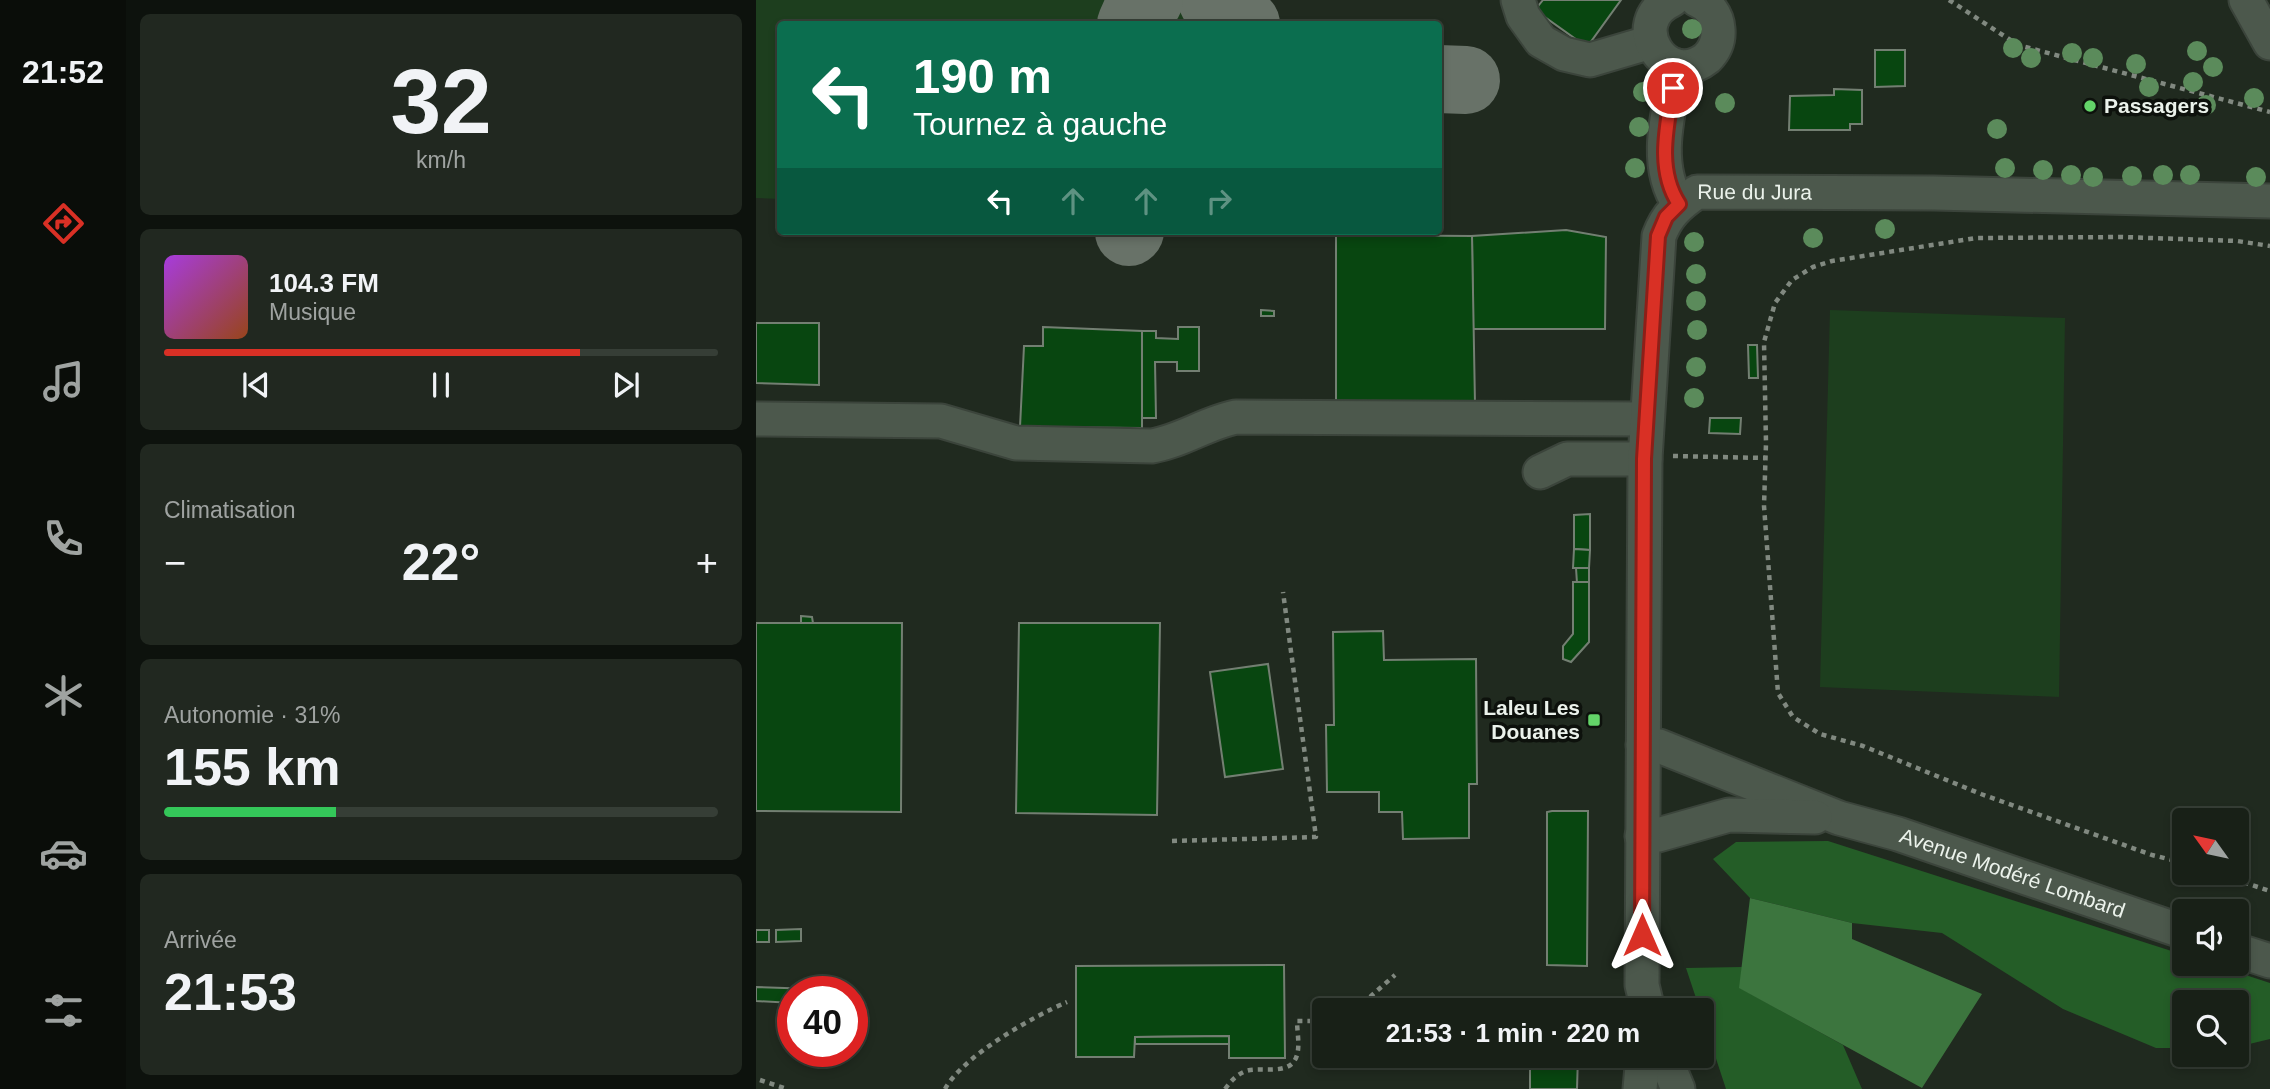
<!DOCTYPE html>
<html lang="fr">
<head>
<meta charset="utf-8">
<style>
  :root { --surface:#182017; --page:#212820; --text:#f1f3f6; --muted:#9fa3a1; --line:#363e36; --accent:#d93025 }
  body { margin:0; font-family:Helvetica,sans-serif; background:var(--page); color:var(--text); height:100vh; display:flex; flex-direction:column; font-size:26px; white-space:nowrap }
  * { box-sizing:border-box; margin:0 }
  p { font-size:23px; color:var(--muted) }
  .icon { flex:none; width:38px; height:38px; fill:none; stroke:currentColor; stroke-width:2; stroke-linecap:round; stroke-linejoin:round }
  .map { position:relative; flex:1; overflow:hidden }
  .panel { display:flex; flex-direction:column; gap:14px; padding:14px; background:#0d120d; width:630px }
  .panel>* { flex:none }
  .guide { position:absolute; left:21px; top:21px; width:665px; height:214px; border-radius:7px; box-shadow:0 4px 10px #0003,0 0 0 2px var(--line); background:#0b6e4f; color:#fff; overflow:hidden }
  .needle { width:46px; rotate:303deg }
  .fabs { position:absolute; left:1416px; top:808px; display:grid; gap:14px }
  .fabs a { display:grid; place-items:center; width:77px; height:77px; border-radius:7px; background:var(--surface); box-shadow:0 4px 10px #0003,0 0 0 2px var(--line); font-size:35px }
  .speed { position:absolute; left:21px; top:976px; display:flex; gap:14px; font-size:35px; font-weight:700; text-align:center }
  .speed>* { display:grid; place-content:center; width:91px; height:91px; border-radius:50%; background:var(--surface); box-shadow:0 4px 10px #0003,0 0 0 2px var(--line); line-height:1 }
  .speed .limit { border:10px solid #d22; background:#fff; color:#111 }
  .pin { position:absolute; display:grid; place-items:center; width:60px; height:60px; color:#fff; margin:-30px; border:4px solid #fff; border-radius:50%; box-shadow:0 2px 7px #0007 }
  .me { position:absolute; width:77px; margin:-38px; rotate:0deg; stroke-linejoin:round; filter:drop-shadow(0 0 5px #0008) }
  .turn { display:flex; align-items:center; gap:24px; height:147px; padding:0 21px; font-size:32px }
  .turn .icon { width:91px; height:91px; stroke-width:2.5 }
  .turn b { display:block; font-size:49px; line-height:60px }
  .lanes { display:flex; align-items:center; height:66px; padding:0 21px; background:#0003; justify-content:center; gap:35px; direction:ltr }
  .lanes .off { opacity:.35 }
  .big { font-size:52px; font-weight:700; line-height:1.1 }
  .panel .widget { flex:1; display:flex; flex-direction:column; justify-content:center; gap:10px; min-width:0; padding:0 24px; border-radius:10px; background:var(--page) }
  .panel .dial { align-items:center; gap:0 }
  .dial b { font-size:91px; line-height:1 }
  .song { display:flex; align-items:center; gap:21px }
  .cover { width:84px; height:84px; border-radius:10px; background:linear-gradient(135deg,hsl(280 70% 55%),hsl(20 70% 35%)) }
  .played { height:7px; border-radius:4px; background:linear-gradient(90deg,var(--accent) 75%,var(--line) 75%) }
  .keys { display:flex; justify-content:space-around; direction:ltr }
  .heat { display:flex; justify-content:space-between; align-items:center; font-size:38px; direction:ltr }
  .charge { height:10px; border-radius:5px; background:linear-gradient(90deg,#34c759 31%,var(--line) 0) }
  .trip { position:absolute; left:556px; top:998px; width:402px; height:70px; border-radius:7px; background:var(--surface); box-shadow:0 4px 10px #0003,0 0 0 2px var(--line); font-weight:700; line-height:70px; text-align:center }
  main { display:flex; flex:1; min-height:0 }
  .tabs { display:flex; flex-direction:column; width:126px; justify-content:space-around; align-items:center; background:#0a0d09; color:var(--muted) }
  .tabs .icon { width:49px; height:49px }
  .tabs .on { color:var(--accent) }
  .tabs b { font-size:32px; color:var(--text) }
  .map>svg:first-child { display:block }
</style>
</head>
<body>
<main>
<nav class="tabs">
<b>21:52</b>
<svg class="icon on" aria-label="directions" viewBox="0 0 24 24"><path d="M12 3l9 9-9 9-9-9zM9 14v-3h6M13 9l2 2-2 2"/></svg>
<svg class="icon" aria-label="music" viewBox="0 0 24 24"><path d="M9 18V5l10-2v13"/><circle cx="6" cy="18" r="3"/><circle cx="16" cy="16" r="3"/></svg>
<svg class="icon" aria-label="phone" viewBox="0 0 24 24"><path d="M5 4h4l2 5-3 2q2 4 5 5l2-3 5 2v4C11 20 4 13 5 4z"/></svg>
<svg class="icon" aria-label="climate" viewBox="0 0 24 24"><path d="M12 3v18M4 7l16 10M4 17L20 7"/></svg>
<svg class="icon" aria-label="car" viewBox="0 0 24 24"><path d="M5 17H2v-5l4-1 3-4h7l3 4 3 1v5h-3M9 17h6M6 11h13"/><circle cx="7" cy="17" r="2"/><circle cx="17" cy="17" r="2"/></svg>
<svg class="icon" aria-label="filters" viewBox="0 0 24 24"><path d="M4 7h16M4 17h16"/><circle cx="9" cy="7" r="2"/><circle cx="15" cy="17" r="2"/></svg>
</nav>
<section class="panel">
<div class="widget dial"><b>32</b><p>km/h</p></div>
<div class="widget">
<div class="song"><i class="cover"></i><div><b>104.3 FM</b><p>Musique</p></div></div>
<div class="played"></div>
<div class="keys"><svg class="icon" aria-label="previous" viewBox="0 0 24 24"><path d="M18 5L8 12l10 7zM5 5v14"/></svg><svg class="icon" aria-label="pause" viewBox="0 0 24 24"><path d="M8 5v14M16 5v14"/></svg><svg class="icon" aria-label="next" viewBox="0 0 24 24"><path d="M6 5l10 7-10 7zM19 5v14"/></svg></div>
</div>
<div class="widget"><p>Climatisation</p>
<div class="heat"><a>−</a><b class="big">22°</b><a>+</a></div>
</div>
<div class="widget"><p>Autonomie · 31%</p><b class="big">155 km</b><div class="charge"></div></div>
<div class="widget"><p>Arrivée</p><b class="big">21:53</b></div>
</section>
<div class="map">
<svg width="1514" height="1089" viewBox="0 0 1514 1089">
  <rect width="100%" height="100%" fill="#202a1f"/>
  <g fill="#1d3e1e">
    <polygon points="0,0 488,0 490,24 24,24 24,199 0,198"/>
    <polygon points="1074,310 1309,318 1303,697 1064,687"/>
  </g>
  <g fill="#245d27">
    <polygon points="1072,841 1428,955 1428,964 1456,964 1514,983 1514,1039 1481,1047 1480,1003 1428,1003 1428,1048 1400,1048 1307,1009 1186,933 1096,923 994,898 957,859 980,842"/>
    <polygon points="986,967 984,988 1087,1045 1106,1089 970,1089 947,1019 947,1010 944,1010 930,968"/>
  </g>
  <polygon fill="#3c753e" points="994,898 1096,923 1096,939 1226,994 1166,1088 983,988"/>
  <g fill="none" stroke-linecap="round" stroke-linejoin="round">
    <g stroke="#687268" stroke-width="68">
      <polyline points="456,0 490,24"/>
      <polyline points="375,24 379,15 393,0"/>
      <polyline points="682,79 710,80"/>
      <polyline points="373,232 374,231"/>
    </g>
  </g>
  <g fill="#084610" stroke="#737f72" stroke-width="2">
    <polygon points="787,0 865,0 831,47 779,10"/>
    <polygon points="1119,50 1149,50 1149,86 1119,87"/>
    <polygon points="1078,89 1106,90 1106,124 1094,124 1094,130 1033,130 1034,96 1078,95"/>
    <polygon points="810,230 850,237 849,329 717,329 716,236"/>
    <polygon points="580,235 716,236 719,404 580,403"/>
    <polygon points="505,310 518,311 518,316 505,316"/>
    <polygon points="0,323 63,323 63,385 0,383"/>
    <polygon points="287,327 386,331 386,428 264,427 268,346 287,346"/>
    <polygon points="422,327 443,327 443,371 421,371 421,362 399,362 400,418 386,418 386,331 400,331 400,338 422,339"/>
    <polygon points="992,345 1001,345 1002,378 993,378"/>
    <polygon points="954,418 985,418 984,434 953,433"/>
    <polygon points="834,514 834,550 818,549 818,515"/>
    <polygon points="818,549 834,550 833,568 817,568"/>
    <polygon points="820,568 833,568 833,582 821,583"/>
    <polygon points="817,582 833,582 833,642 815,662 807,659 807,646 817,634"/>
    <polygon points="45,616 56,617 57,623 45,623"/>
    <polygon points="0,623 146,623 145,812 0,811"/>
    <polygon points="263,623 404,623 401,815 260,813"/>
    <polygon points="627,631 628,660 720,659 721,784 713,784 713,838 647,839 646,812 623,812 623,792 571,792 570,725 578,725 577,632"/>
    <polygon points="512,664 527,769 469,777 454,672"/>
    <polygon points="796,811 832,811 831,966 791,965 791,812"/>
    <polygon points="45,929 45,941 20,942 20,930"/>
    <rect x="0" y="930" width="13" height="12"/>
    <polygon points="528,965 529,1058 473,1058 473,1036 379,1037 378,1057 320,1057 320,966"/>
    <polygon points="0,987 87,990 87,992 37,992 37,1003 0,1001"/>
    <polygon points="473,1036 473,1044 379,1044 379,1037"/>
    <polygon points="774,1055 822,1055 821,1089 774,1089"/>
  </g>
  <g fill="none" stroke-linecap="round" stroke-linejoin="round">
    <g stroke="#3b443b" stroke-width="37">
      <g id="minor">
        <polyline points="762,0 767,16 785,41 808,54 834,60 895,42"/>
        <path d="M916,0C867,22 910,91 951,58C959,50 963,40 962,29C961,15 953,5 941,0"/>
        <polyline points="1490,0 1514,43"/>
        <path d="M921,66C913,110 896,164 923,204"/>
        <path d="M0,419L185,421L260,443L396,446C426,441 450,423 480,417L891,419"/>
        <polyline points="784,472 811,459 889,459"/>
        <path id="s1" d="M887,745L903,746L1083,818L1142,834L1428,932"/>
        <polyline points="886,836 902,835 973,815 1059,817"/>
        <polyline points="1480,950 1514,961"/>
        <path id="s2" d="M892,1010L886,985L889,459L903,236C911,215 922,205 941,192L1178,193L1514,201"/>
        <polyline points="908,1055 922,1089"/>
        <polyline points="884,1089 887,1055"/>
      </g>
    </g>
    <g stroke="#818980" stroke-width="4.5" stroke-dasharray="5 5" stroke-linecap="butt">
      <polyline points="1193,0 1262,45 1514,112"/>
      <polyline points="917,456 1009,458"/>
      <polyline points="416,841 560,837 527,592"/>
      <polyline points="1428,863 1396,855 1225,794 1107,746 1064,734 1037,717 1022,693 1008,506 1010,443 1008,342 1019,303 1036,280 1057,267 1076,261 1220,238 1367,237 1481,241 1514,246"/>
      <polyline points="1459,873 1514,891"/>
      <polyline points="599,1010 639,975"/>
      <polyline points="4,1080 31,1089"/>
      <path d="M189,1089C207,1056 276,1017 311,1002"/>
      <path d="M469,1089C475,1081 480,1075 490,1071C505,1066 535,1077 541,1055C544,1045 541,1031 541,1021H569"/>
    </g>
    <use href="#minor" stroke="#4c584c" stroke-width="33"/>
  </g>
  <g fill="#5b8b5b">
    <circle cx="936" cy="29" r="10"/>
    <circle cx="1257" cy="48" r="10"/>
    <circle cx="1441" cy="51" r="10"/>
    <circle cx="1316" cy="53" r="10"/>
    <circle cx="1275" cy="58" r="10"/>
    <circle cx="1337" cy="58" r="10"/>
    <circle cx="1380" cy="64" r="10"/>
    <circle cx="1457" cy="67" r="10"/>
    <circle cx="1437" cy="82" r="10"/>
    <circle cx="1393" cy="87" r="10"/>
    <circle cx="887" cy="92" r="10"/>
    <circle cx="1498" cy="98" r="10"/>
    <circle cx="969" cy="103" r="10"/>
    <circle cx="1450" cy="105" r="10"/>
    <circle cx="883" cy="127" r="10"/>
    <circle cx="1241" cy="129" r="10"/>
    <circle cx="879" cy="168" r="10"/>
    <circle cx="1249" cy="168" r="10"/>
    <circle cx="1287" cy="170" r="10"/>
    <circle cx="1315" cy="175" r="10"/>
    <circle cx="1407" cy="175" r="10"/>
    <circle cx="1434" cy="175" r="10"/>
    <circle cx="1376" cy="176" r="10"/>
    <circle cx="1337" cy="177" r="10"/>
    <circle cx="1500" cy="177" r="10"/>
    <circle cx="1129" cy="229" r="10"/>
    <circle cx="1057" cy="238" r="10"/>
    <circle cx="938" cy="242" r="10"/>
    <circle cx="940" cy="274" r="10"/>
    <circle cx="940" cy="301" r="10"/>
    <circle cx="941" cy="330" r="10"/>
    <circle cx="940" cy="367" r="10"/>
    <circle cx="938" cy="398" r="10"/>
  </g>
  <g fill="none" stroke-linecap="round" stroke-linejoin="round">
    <g stroke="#8d1f18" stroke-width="18">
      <path id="route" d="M886,935L888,459L902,236L910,217L923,204C900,169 911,126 917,88"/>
    </g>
    <use href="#route" stroke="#d93025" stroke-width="12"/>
  </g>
  <g fill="#63d468" stroke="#0d110c" stroke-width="2.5">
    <circle cx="1334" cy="106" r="7"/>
    <rect x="831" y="713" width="14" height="14" rx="3.5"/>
  </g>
  <g text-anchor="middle" stroke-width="7" stroke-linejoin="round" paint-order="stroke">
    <g font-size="21" font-weight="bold" fill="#ebf2eb" stroke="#0d110c" text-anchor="start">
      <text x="1348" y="113">Passagers</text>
      <text x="824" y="715" text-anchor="end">Laleu Les<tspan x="824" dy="24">Douanes</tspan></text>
    </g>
    <g font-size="21" fill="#ebf2eb" stroke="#0d110c">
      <text dy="7" stroke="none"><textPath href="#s2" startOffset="892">Rue du Jura</textPath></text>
      <text dy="7" stroke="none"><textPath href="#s1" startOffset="392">Avenue Modéré Lombard</textPath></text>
    </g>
  </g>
</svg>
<div class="fabs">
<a><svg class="needle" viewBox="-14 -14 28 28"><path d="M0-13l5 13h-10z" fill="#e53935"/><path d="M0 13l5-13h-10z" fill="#9fa3a1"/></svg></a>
<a><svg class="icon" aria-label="sound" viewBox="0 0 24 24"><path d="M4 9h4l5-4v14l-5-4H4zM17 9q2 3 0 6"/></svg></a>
<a><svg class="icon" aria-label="search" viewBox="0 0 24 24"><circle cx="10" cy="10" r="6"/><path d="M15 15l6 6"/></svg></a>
</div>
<div class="speed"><div class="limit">40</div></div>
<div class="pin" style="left:917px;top:88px;background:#d93025"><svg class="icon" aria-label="arrive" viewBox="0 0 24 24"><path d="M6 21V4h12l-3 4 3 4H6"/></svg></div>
<svg class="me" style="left:886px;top:935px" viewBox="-20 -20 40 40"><path d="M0-17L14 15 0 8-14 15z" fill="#d93025" stroke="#fff" stroke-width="4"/></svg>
<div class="trip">21:53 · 1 min · 220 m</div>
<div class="guide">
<div class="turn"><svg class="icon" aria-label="left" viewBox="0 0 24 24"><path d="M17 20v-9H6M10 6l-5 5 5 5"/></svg><div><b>190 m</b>Tournez à gauche</div></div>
<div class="lanes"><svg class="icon" aria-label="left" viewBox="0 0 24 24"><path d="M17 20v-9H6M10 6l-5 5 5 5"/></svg><svg class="icon off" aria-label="ahead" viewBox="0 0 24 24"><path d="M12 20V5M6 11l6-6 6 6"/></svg><svg class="icon off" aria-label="ahead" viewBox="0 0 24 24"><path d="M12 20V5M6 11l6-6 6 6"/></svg><svg class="icon off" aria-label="right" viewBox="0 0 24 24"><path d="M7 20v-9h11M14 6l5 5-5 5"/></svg></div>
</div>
</div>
</main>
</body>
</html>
